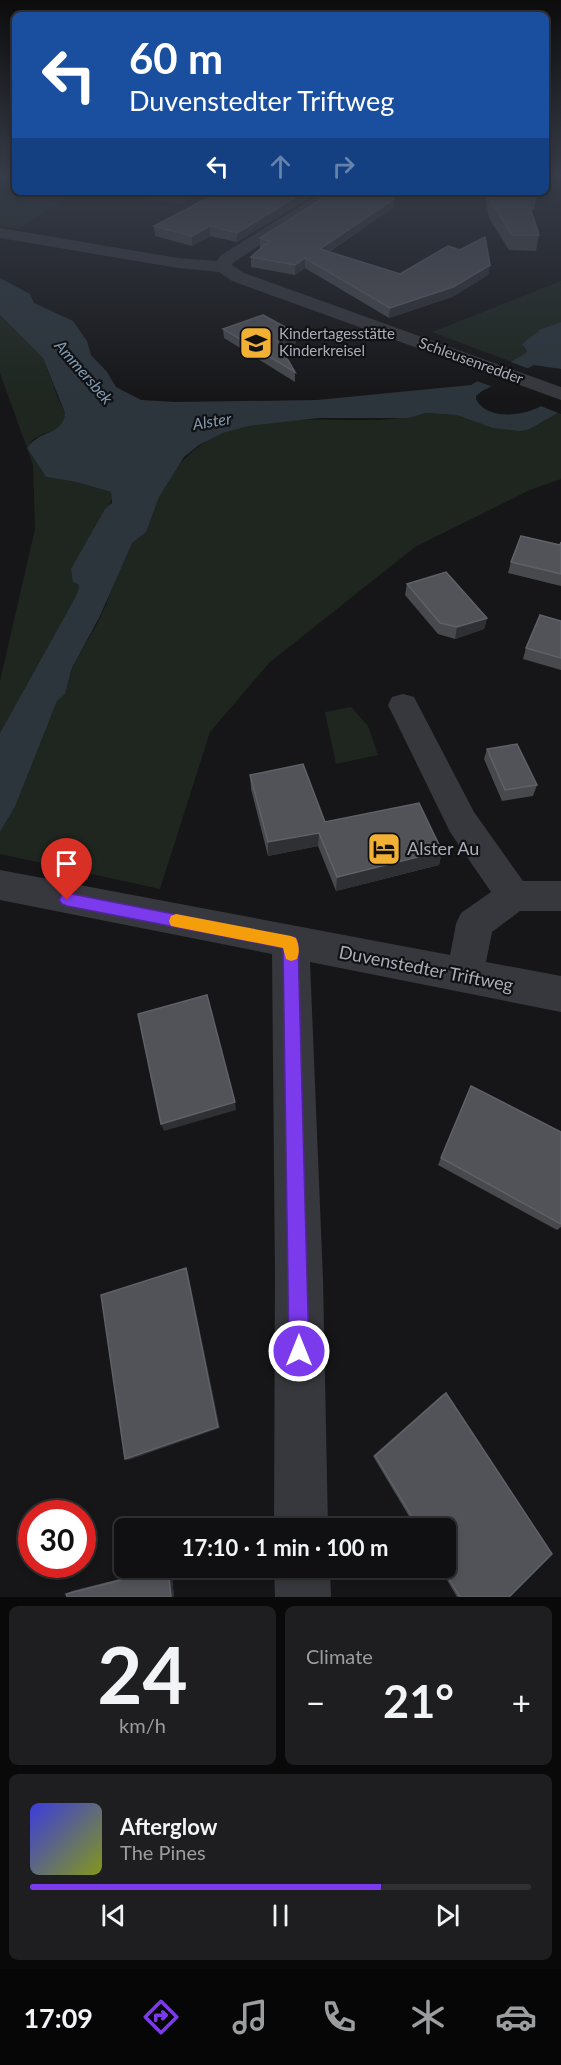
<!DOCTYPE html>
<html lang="en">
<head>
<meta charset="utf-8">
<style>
  :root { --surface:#101012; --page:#1e1e20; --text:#f1f3f6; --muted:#9c9d9f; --line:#303032; --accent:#7c3aed }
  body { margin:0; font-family:Lato,sans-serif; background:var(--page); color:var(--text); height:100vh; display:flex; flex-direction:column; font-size:22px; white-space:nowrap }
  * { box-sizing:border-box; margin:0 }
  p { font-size:20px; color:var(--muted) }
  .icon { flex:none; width:33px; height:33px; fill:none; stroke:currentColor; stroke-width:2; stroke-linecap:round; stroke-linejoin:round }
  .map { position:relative; height:1597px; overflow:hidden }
  .details { display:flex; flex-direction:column; gap:9px; padding:9px; background:#09090a; flex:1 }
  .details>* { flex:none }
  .hud { position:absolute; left:12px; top:12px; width:537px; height:183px; border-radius:9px; box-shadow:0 3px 9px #0003,0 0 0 2px var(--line); background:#1a4fa0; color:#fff; overflow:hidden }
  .speed { position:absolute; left:18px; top:1500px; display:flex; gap:12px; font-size:30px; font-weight:700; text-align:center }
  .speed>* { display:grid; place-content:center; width:78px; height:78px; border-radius:50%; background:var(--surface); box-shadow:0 3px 9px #0003,0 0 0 2px var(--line); line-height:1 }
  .speed .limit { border:9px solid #d22; background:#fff; color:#111 }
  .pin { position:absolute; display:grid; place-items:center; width:51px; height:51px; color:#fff; margin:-62px -26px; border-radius:50% 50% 50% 0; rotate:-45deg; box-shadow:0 0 6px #0007 }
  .pin .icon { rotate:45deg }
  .me { position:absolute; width:66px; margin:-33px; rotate:0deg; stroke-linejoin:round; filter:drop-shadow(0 0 4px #0008) }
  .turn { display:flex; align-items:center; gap:21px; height:126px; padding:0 18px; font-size:27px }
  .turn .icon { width:78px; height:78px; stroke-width:2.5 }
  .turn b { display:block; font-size:42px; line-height:51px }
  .lanes { display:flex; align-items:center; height:57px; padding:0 18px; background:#0003; justify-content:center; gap:30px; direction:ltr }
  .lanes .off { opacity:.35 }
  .big { font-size:45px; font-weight:700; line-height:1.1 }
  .details .widget { flex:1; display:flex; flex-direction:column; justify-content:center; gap:9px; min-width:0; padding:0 21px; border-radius:9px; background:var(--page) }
  .details .dial { align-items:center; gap:0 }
  .dial b { font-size:78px; line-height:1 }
  .song { display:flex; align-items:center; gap:18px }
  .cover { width:72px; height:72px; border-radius:9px; background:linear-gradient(135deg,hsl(240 70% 55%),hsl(70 70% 35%)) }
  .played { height:6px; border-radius:3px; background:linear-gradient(90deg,var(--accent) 70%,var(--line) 70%) }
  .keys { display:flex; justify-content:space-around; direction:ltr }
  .heat { display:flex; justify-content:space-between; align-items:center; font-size:33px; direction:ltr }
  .details .tiles { flex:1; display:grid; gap:9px; grid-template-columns:1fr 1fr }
  .widget:last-child { grid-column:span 2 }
  .trip { position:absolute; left:114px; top:1518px; width:342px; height:60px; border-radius:9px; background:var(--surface); box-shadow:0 3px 9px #0003,0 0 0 2px var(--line); font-weight:700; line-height:60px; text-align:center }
  .menu { display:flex; height:96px; justify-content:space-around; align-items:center; background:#060607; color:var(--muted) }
  .menu .icon { width:42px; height:42px }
  .menu .selected { color:var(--accent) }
  .menu b { font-size:27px; color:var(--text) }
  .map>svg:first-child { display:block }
</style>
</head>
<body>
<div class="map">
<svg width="561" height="1597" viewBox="0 0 561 1597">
  <rect width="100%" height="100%" fill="#161618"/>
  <g fill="#1e261f">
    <polygon points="0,176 15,176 15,192 77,192 18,229 0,226"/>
    <polygon points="95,192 195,192 185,205"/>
    <polygon points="561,281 561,322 541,329 523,347 527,351 526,353 512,362 432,332"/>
    <polygon points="0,315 43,358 57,396 65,413 64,422 57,430 43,434 32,440 27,448 46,477 76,482 111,492 112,498 78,584 79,589 76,596 0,733 0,681 35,529 33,465 0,373"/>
    <path d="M426,413L457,415L530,429L558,413L561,414V479L530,490L415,547L269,663L210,732L160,889L0,854V832L15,807L57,701C70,690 68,675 76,661C87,641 100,621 108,600C114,582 120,562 130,546C136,537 145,531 150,521C152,516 153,509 155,504C169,472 191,446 223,433C287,406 360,431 426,413Z"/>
    <polygon points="351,707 368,726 378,755 336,764 325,712"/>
  </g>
  <path fill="#2c353c" d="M0,278L30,294L34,303L73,321L87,341L91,355L107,372L116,387L141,400L175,402L317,400L471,385L526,353L527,351L522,344L541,329L561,322V369L534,365L482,391L476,396V399C487,421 524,416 541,406L558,413L530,429L520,431L493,428L457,415L426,413L408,418H319L248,426L223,433L199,445L184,457L159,497L146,532L132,543L100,616L72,668L65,694L57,701L15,807L0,832V733L76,596L79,588L78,584L73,582L71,569L105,509L112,503L111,492L76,482L46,477L27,448C40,429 63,436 65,413L43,358L0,315Z"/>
  <polygon fill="#161618" points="508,361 532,370 496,388 474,380"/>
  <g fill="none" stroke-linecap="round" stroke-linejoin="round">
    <g fill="#37383d" fill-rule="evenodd">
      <polygon points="323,192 342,192 234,262 232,265 244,273 561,387 561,400 232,281 219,272 178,268 0,238 0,228 178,258 217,261 221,255"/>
      <polygon points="403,694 414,697 474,812 523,881 561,881 561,911 520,911 492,932 486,962 561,976 561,1012 310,962 323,1279 328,1528 274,1528 275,1279 272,954 0,900 0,870 450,955 456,924 461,913 491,892 450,832 388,705 392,697"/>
      <polygon points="274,1568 330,1568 331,1597 275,1597"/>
    </g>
  </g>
  <g fill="#47494d">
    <polygon points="319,192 237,242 210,236 192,246 155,236 154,226"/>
    <polygon points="408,192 443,192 436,197"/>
    <polygon points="484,192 536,192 537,196 534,210 531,210 539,235 536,251 509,250 489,218"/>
    <polygon points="394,207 329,252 400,274 490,265 488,275 452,297 389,318 305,268 295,275 251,267 251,257 261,248 260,248 260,238"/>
    <polygon points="223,329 296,333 296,343 281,348 295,372 295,382 224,338"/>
    <polygon points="561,542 561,586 508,573 511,562 560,545"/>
    <polygon points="407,584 487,618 484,629 455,639 438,634 405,595"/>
    <polygon points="561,621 561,670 523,659 526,648"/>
    <polygon points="487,749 537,785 533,796 502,801 484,759"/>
    <polygon points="250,775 325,822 442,851 439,865 336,891 318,846 268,856 251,789"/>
    <polygon points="468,1094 561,1132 561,1227 557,1230 438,1165"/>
    <polygon points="446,1393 509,1597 457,1597 440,1568 446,1568 446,1528 416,1528 373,1456 442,1395"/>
    <polygon points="163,1568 171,1568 174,1597 66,1594 72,1591"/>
  </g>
  <g fill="#2f3033">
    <polygon points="304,192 319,192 237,242 237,233"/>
    <polygon points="437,192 443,192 436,197"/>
    <polygon points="395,198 394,207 319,258 320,249"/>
    <polygon points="210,226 210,236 192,246 192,236"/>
    <polygon points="305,258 305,268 295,275 295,265"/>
    <polygon points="490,265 488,275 452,297 389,318 390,308"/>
    <polygon points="296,333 296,343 277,350 277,341"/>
    <polygon points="487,618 484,629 455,639 457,627"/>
    <polygon points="319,833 318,846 268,856 268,842"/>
    <polygon points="442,851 439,865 336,891 337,877"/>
    <polygon points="235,1102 236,1110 164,1131 161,1124"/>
    <polygon points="186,1268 188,1273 220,1428 129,1460 125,1459"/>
    <polygon points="168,1568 171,1568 174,1597 171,1597"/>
  </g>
  <g fill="#525359" stroke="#5f6168" stroke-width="1.5">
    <polygon points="219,192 304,192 237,233 210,226 192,236 154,226"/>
    <polygon points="333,192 367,192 395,198 320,249 400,274 448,246 460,250 485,237 490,265 453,287 390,308 305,258 295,265 251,257 269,241 260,238"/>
    <polygon points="489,192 536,192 537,196 526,195 539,235 512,235 492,203"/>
    <polygon points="263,315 296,333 277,341 295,372 223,329"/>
    <polygon points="521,536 560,545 561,542 561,574 511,562"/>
    <polygon points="446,572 487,618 457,627 440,623 407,584"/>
    <polygon points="540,615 561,621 561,658 526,648"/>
    <polygon points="517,744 537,785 505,790 487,749"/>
    <polygon points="303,764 325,822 419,803 442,851 337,877 319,833 268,842 250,775"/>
    <polygon points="207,995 235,1102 161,1124 138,1014"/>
    <polygon points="471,1086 561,1132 561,1224 441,1158"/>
    <polygon points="186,1268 218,1427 125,1459 101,1295"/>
    <polygon points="446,1393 552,1554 509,1597 460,1597 442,1568 446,1568 446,1528 419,1528 375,1456"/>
    <polygon points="168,1568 171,1597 67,1597 66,1594"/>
  </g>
  <linearGradient id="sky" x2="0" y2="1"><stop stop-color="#0c0c0d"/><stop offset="0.44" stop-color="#363c48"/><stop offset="1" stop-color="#363c48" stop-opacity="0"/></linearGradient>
  <rect width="561" height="399" fill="url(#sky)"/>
  <polygon fill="#7c3aed" stroke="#51269a" stroke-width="1.5" points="67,893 296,938 298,943 309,1351 306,1358 299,1361 292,1358 289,1351 283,948 67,906 62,904 59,900 62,895"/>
  <path fill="#f59e0b" d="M176,914L291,936L296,938C299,945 300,952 297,959L291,961L286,959L283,948L176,927L171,926L169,921L171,916Z"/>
  <defs>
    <g id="school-square" transform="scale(1.725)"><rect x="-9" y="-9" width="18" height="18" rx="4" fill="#f2b134" stroke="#111113"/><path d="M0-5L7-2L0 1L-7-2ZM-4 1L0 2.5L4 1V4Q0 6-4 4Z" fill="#111"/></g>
    <g id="hotel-square" transform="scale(1.725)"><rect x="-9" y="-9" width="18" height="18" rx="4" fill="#f2b134" stroke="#111113"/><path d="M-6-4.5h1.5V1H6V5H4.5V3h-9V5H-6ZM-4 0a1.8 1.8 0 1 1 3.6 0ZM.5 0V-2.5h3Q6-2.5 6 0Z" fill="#111"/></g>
  </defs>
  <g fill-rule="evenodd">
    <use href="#school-square" x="256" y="343"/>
    <use href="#hotel-square" x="384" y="849"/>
  </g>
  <g text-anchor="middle" stroke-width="4.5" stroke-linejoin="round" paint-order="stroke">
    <g font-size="15" fill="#a8adb8" stroke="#111113" text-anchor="start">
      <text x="279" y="339">Kindertagesstätte<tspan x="279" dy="17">Kinderkreisel</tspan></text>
    </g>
    <g font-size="15" fill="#a8adb8" stroke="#111113">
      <text transform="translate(471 361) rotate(20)" y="5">Schleusenredder</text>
    </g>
    <g font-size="16" font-style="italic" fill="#7f9bb3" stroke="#111113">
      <text transform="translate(84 372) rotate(49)" y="6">Ammersbek</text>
      <text transform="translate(212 421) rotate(-9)" y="6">Alster</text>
    </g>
    <g font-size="18" fill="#a8adb8" stroke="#111113" text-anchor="start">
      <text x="407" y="855">Alster Au</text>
    </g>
    <g font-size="18" fill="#a8adb8" stroke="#111113">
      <text transform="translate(426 969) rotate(11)" y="6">Duvenstedter Triftweg</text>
    </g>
  </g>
</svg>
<div class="speed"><div class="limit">30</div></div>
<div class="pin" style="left:67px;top:900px;background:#d93025"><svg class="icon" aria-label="arrive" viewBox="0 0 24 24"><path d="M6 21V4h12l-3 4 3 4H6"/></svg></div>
<svg class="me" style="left:299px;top:1351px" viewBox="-20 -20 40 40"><circle r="17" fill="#7c3aed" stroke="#fff" stroke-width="3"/><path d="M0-11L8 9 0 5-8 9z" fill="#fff"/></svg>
<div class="trip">17:10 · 1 min · 100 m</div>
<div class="hud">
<div class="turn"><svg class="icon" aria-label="left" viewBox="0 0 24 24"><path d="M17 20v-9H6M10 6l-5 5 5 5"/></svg><div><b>60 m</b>Duvenstedter Triftweg</div></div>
<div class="lanes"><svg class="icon" aria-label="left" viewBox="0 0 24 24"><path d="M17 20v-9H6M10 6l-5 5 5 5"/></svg><svg class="icon off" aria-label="ahead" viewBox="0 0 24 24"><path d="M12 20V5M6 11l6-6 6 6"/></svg><svg class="icon off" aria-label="right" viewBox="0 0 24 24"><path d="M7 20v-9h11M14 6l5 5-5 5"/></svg></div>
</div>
</div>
<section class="details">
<div class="tiles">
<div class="widget dial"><b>24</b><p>km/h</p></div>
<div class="widget"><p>Climate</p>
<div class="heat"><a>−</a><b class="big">21°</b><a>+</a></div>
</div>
<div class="widget">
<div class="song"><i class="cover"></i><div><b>Afterglow</b><p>The Pines</p></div></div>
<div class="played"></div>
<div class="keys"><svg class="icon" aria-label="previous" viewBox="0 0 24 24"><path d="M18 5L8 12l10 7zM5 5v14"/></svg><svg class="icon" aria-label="pause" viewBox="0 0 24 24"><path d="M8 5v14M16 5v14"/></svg><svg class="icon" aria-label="next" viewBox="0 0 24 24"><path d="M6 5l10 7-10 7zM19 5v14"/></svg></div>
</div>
</div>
</section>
<nav class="menu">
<b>17:09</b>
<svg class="icon selected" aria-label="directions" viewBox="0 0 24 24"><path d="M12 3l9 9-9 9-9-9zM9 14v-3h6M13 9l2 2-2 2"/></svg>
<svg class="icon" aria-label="music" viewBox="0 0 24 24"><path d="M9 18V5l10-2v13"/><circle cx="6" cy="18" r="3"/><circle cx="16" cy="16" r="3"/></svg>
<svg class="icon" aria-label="phone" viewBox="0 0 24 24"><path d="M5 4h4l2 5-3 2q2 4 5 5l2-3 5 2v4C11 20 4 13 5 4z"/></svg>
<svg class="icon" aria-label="climate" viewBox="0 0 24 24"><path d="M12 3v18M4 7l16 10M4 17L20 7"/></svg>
<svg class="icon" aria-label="car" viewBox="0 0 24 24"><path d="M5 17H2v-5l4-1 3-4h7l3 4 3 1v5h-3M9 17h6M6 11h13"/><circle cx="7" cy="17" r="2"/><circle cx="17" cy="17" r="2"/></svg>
</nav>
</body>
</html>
